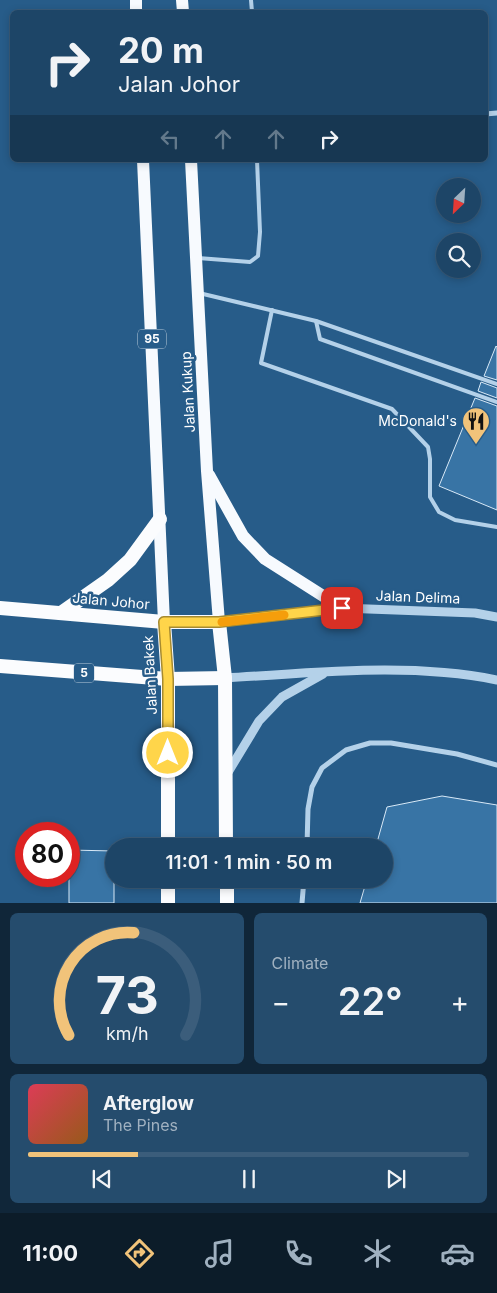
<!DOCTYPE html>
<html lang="en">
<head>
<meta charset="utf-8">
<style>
  :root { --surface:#1d4567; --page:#254c6d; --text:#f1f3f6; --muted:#a0b1c0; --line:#3b5d7b; --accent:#f1c37a }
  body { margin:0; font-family:Inter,sans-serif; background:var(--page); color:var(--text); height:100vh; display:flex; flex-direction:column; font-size:19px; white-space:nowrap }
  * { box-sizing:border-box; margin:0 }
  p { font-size:16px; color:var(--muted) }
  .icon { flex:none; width:28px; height:28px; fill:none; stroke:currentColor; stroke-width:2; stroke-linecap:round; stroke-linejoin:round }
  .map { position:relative; height:903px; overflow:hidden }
  .drawer { display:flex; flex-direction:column; gap:10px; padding:10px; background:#102639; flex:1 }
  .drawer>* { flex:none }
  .top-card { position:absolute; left:10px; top:10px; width:478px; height:152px; border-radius:8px; box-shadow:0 2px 8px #0003,0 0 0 1px var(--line); background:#1d4567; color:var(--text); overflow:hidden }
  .needle { width:32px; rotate:205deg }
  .controls { position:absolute; left:436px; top:178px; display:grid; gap:10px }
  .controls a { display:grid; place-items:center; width:45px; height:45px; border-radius:50%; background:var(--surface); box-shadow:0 2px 8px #0003,0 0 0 1px var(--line); font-size:25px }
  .speed { position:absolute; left:15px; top:822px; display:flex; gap:10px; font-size:25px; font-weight:700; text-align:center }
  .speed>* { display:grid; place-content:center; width:65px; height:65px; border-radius:50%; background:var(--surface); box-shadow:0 2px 8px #0003,0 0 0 1px var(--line); line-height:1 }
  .speed .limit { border:8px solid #d22; background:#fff; color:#111 }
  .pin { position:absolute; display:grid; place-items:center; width:42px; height:42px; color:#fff; margin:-21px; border-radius:10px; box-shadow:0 2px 8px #0006 }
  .me { position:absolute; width:55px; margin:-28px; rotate:0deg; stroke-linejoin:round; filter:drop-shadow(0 0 4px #0008) }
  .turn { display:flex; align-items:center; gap:18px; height:105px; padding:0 25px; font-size:22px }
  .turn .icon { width:65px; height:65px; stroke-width:2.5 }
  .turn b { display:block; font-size:35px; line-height:42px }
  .lanes { display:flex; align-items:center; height:48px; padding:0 25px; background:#0003; justify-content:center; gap:25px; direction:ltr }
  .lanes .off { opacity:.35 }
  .big { font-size:38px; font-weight:600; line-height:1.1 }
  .drawer .widget { flex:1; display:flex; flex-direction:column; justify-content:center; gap:8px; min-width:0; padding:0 18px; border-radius:8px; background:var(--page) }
  .drawer .dial { align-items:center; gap:0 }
  .dial svg { height:130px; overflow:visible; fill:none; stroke:var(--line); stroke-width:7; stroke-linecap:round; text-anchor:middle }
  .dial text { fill:var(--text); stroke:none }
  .song { display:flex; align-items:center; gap:15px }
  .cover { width:60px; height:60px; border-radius:8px; background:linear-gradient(135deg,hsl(350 70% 55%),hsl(30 70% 35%)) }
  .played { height:5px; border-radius:2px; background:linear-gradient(90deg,var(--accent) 25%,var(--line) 25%) }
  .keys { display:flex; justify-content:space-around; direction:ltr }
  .heat { display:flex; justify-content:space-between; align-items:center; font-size:28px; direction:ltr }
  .drawer .tiles { flex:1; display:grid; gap:10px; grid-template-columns:1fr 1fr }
  .widget:last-child { grid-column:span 2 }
  .trip { position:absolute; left:105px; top:838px; width:288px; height:50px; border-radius:25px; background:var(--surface); box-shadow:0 2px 8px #0003,0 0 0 1px var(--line); font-weight:600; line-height:50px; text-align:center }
  .dock { display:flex; height:80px; justify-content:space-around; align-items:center; background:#0c1c29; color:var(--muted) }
  .dock .icon { width:35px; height:35px }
  .dock .current { color:var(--accent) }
  .dock b { font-size:22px; color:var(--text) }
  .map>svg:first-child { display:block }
</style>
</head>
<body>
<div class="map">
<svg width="497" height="903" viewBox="0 0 497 903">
  <rect width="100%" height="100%" fill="#275c89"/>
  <g fill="#3874a5" stroke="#d8e9f7">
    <polygon points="496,346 497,347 497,380 484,376"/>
    <polygon points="481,382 497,388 497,398 478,391"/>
    <polygon points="475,398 497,406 497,510 439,486"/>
    <polygon points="442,796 497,805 497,903 360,903 367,879 384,879 384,846 376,846 387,807"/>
    <polygon points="69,850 114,851 114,903 69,903"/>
  </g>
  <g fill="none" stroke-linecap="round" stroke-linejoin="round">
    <g stroke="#b4d1e9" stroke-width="4">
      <polyline points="251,0 252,12"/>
      <polyline points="198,258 250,262 258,256 260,232 257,160"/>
      <polyline points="199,293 316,321 497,384"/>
      <polyline points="272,310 261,363 392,409 428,447 430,459 430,497 439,512 455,520 497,527"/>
      <polyline points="316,321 320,339 497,402"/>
    </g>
    <g stroke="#b4d1e9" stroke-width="5">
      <polyline points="485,114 497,113"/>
      <polyline points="307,846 308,809 312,787 322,768 346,750 370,743 391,743 457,754 497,765"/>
      <polyline points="302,903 304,879"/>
    </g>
    <g stroke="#b4d1e9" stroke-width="9">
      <polyline points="219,622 342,608 475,613 497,617"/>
      <path d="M225,678C315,673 408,662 497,680"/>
      <polyline points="227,774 259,721 282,697 323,674"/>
    </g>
    <g stroke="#f7fafe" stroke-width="12">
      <polyline points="136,0 136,12"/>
      <polyline points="182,0 183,12"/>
      <polyline points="143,160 164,622"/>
      <polyline points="191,160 207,471 219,622"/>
      <polyline points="209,475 243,536 265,559 342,608"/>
    </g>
    <g stroke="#fbfcfe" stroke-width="14">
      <polyline points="0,608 164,622 219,622 225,678 226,846"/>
      <polyline points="61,613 108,580 130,560 160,519"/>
      <polyline points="164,622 168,679 168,846"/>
      <polyline points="0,666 168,679 225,678"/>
      <polyline points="227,879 227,903"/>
      <polyline points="168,903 168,879"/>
    </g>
  </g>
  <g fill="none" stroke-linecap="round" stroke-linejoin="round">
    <g stroke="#a68a30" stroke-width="12">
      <polyline id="route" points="168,753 168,679 164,622 219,622 342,608"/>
    </g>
    <use href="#route" stroke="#ffd54a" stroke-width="9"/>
    <polyline stroke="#f59e0b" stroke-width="9" points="222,622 284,615"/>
  </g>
  <defs>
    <g id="restaurant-pin" transform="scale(1.4375)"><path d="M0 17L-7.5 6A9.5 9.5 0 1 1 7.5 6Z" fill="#f1c37a" stroke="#275c89"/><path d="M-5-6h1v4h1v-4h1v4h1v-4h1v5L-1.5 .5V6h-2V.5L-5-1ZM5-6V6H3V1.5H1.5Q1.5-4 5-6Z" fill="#111"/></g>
  </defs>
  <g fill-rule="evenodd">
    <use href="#restaurant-pin" x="476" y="421"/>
  </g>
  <g text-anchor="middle" stroke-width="5" stroke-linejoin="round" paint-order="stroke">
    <g fill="#275c89" stroke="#becedc" stroke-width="1">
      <rect x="138" y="329.5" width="28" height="19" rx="4"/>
      <rect x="74" y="663.5" width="20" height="19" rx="4"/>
    </g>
    <g font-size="12" font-weight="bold" fill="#fff">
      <text x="152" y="343">95</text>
      <text x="84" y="677">5</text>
    </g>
    <g font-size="14" fill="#fff" stroke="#275c89">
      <text transform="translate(188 392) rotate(-93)" y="5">Jalan Kukup</text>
      <text transform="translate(418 597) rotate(2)" y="5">Jalan Delima</text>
      <text transform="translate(111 601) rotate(5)" y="5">Jalan Johor</text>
      <text transform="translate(150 675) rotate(-93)" y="5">Jalan Bakek</text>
    </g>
    <g font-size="14" fill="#fff" stroke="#275c89" text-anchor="end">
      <text x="457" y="426">McDonald's</text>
    </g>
  </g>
</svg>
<div class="controls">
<a><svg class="needle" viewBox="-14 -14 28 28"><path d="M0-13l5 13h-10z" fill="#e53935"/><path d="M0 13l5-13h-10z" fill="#a0b1c0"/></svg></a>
<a><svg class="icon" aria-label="search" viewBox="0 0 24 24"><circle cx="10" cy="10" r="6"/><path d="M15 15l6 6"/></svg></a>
</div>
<div class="speed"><div class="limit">80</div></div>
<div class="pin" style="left:342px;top:608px;background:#d93025"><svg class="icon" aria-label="arrive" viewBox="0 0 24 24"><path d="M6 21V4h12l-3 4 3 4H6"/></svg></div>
<svg class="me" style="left:168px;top:753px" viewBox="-20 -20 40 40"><circle r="17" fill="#ffd54a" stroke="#fff" stroke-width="3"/><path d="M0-11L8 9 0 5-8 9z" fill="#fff"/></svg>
<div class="trip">11:01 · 1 min · 50 m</div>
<div class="top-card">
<div class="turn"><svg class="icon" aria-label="right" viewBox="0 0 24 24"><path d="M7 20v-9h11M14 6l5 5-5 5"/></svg><div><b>20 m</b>Jalan Johor</div></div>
<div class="lanes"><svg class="icon off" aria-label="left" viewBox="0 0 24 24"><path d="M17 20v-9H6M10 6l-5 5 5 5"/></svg><svg class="icon off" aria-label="ahead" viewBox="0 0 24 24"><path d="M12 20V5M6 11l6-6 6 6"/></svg><svg class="icon off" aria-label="ahead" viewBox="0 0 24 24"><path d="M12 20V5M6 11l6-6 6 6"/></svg><svg class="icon" aria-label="right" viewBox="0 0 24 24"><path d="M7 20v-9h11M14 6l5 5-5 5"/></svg></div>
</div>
</div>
<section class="drawer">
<div class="tiles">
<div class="widget dial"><svg viewBox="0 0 100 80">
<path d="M14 69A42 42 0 1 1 86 69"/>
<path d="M14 69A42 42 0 0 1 54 6" stroke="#f1c37a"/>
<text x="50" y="56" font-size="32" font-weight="700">73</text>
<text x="50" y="72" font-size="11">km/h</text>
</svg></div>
<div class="widget"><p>Climate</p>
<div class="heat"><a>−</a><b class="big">22°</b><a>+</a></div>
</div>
<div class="widget">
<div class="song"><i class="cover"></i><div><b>Afterglow</b><p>The Pines</p></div></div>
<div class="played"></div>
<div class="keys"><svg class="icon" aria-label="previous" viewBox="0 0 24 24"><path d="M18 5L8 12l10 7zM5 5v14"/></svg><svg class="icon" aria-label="pause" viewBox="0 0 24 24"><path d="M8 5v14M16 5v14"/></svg><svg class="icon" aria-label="next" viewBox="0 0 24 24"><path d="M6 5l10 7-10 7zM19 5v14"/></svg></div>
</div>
</div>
</section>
<nav class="dock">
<b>11:00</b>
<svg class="icon current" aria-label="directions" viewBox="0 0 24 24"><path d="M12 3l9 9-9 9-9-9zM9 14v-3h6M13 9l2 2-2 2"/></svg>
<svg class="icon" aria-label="music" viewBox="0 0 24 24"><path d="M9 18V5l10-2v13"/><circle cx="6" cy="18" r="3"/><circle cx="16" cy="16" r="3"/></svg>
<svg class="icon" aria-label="phone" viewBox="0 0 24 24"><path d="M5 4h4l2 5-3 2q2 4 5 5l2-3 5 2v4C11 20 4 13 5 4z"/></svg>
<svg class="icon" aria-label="climate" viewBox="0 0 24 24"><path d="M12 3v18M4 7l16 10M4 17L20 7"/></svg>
<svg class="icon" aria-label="car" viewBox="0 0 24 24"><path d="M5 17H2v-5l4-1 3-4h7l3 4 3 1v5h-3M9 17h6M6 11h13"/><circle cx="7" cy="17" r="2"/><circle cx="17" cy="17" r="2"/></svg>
</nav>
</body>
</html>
